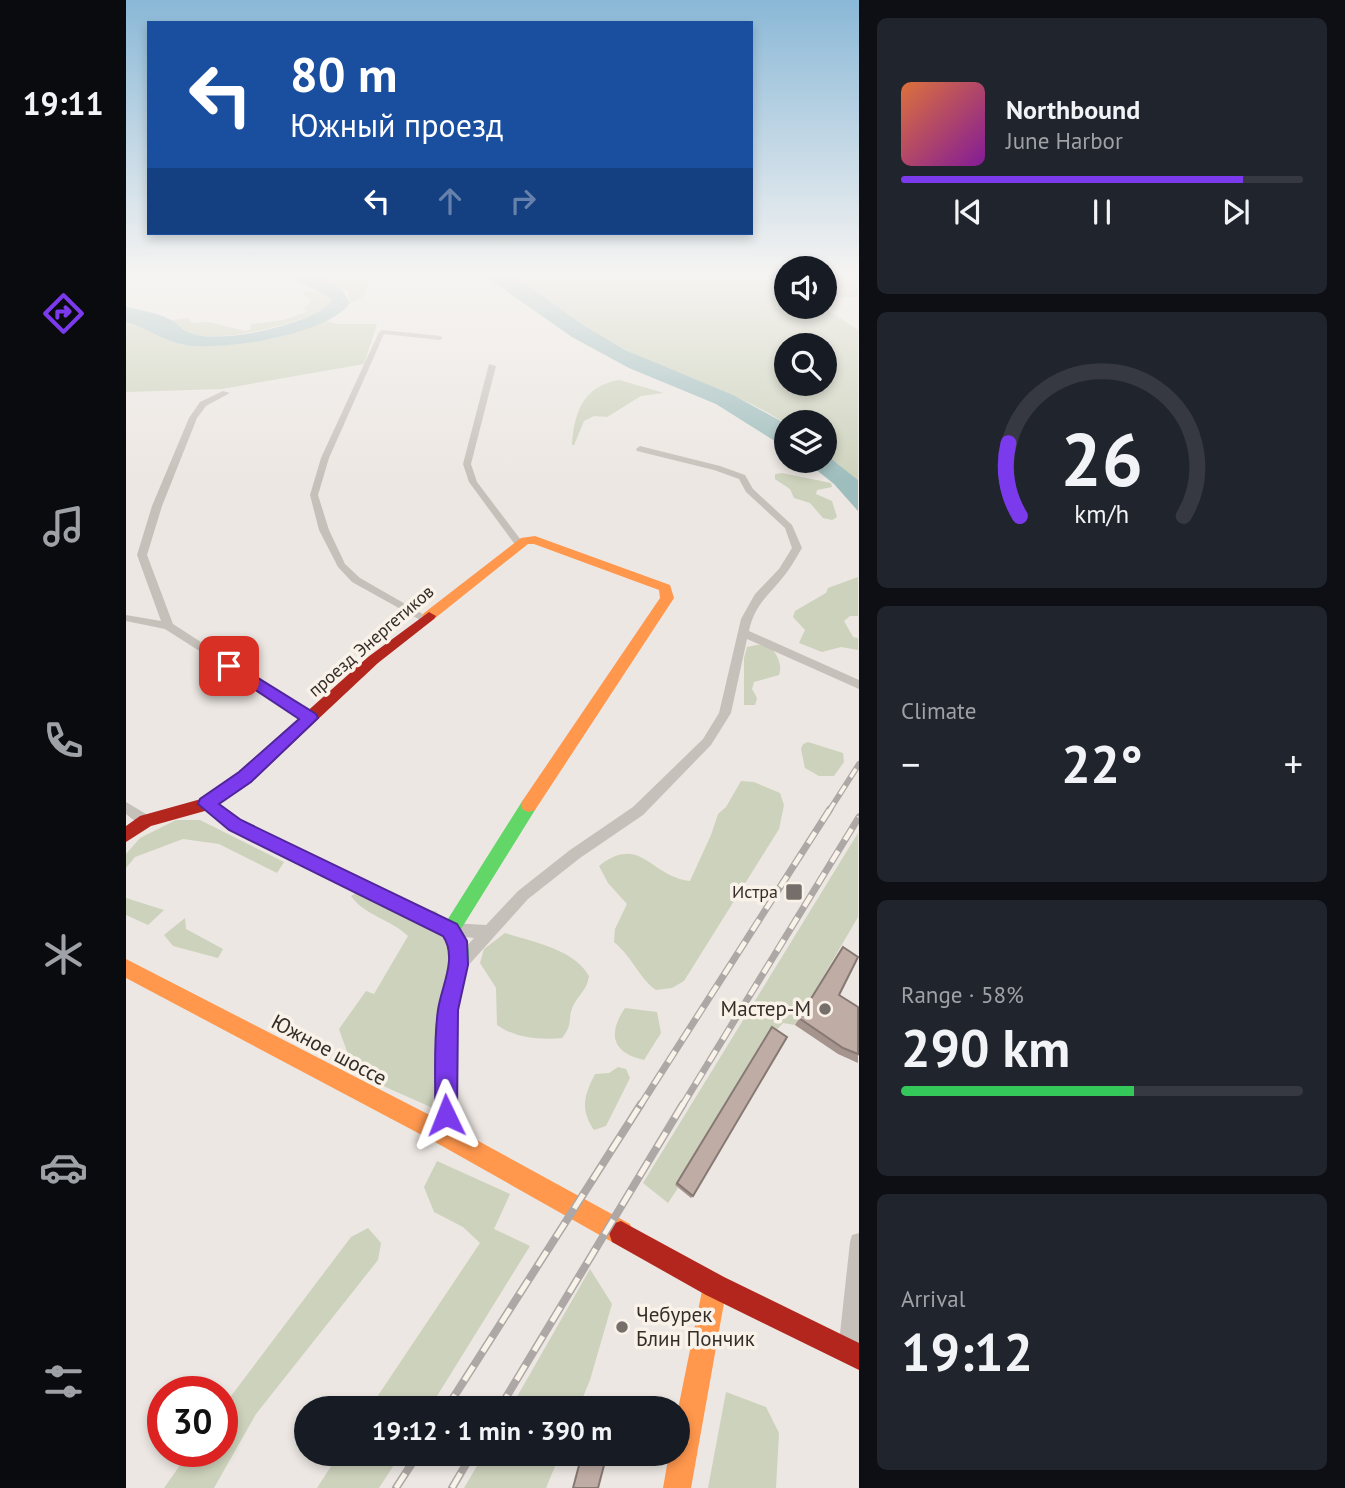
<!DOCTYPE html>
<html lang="en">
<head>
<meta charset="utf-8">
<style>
  :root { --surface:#171b24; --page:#20242c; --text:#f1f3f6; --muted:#9ea1a6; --line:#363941; --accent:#7c3aed }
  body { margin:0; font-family:"PT Sans",sans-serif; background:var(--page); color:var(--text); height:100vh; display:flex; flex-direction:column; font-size:26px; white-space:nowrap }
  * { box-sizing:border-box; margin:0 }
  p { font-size:23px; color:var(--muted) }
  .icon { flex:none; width:38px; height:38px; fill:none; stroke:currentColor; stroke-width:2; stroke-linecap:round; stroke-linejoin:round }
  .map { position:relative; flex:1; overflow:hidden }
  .sheet { display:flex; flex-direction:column; gap:18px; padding:18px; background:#0d0f14; width:486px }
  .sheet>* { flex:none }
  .guide { position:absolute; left:21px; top:21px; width:606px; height:214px; border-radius:0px; box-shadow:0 4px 10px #0003; background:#1a4fa0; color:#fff; overflow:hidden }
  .tools { position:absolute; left:648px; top:256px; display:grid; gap:14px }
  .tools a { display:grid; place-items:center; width:63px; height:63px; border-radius:50%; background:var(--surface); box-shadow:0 4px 10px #0003; font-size:35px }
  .speed { position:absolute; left:21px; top:1376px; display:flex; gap:14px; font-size:35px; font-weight:700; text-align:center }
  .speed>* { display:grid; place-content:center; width:91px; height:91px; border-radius:50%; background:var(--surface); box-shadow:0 4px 10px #0003; line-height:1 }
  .speed .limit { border:10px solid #d22; background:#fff; color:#111 }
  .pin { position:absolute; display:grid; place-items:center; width:60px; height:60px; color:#fff; margin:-30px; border-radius:14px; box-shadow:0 4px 10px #0006 }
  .me { position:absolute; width:77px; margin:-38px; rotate:358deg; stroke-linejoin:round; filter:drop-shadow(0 0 5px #0008) }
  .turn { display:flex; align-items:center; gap:24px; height:147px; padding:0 28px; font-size:32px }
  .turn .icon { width:91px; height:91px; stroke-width:2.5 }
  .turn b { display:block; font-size:49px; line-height:60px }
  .lanes { display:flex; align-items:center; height:66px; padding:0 28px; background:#0003; justify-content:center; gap:35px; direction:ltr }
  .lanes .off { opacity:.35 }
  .big { font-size:52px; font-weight:700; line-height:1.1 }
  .sheet .card { flex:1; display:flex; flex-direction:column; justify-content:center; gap:10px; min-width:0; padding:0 24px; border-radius:10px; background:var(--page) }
  .sheet .dial { align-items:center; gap:0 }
  .dial svg { height:182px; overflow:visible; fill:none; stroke:var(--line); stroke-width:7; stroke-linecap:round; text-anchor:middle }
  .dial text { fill:var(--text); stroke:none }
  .song { display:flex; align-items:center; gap:21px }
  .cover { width:84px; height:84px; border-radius:10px; background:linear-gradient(135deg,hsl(20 70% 55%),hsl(290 70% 35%)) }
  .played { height:7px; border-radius:4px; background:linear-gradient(90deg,var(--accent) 85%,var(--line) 85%) }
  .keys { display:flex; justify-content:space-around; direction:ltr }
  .heat { display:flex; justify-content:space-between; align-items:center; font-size:38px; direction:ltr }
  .charge { height:10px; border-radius:5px; background:linear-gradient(90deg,#34c759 58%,var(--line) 0) }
  .trip { position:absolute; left:168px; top:1396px; width:396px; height:70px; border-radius:35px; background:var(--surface); box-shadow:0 4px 10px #0003; font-weight:700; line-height:70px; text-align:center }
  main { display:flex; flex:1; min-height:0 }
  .tab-bar { display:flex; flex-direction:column; width:126px; justify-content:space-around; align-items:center; background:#090b0e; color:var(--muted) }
  .tab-bar .icon { width:49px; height:49px }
  .tab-bar .on { color:var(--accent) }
  .tab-bar b { font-size:32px; color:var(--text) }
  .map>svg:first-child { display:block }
</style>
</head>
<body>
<main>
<nav class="tab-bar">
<b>19:11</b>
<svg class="icon on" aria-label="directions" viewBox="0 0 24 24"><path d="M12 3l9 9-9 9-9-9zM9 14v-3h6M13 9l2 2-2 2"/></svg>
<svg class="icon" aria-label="music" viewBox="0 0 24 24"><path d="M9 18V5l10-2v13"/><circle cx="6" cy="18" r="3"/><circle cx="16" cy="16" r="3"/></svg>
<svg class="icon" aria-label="phone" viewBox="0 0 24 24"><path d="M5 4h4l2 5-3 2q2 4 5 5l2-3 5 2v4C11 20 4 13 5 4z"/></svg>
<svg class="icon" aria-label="climate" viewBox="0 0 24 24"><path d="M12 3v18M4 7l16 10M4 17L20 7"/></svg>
<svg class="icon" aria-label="car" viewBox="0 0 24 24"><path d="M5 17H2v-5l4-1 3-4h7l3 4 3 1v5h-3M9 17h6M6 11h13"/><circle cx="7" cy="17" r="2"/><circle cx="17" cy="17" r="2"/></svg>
<svg class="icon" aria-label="filters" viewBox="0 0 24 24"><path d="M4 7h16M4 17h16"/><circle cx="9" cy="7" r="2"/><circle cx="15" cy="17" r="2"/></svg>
</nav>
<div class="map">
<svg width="733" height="1488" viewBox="0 0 733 1488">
  <rect width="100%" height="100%" fill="#ece7e2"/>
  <g fill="#cdd2bc" fill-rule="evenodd">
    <polygon points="217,272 239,274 244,282 236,298 224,303 222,292 199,276"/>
    <path d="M384,272H660V306H698V272H732V298L705,296L700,302L703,311L732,330V480L698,453V422H660V424C615,393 562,381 514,357C467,335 425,303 384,272ZM660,345H698V383H660Z"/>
    <path d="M177,292H196L206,299L204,304C182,323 91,345 63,333C57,330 51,324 46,320L62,318L66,323L82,322L119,331L124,330L125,324L158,320L181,312L178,309L185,300L176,294Z"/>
    <polygon points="200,321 212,324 251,324 238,364 96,389 0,392 0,322 57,345 147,339"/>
    <path d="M493,380L538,393L515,396L481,417L468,416L458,421L448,445H446C448,413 457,386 493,380Z"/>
    <polygon points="656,473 705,483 706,487 691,490 690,494 706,501 711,517 706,520 697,518 684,503 668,498 664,489 649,479 649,474"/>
    <polygon points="732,577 732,616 724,616 718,621 727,637 732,638 732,650 715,647 696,652 673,643 679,630 667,617 669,611 700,593 702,588"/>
    <path d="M631,645H643C650,653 657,664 653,675L628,682L626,689L631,698L629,705H618V658L621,647Z"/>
    <polygon points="682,742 717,753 718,762 708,776 693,776 679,768 675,749 677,744"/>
    <path d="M615,781L628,782L654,793L658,805L653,829L558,981L546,988L530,990C513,978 507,958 488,942L489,929L501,904L482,883L473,866C515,833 524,877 564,881L585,835L592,814L600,807Z"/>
    <polygon points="50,820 74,820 158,862 151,873 93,844 57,839 9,857 0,868 0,854 14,838"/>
    <polygon points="732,833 732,917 669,1025 657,1023 648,1033 643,1030 549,1185 552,1188 542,1203 517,1183"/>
    <path d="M237,889L288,912L295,909L310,911L334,944L318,1093L309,1109L219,1069L224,1060L213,1029L240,991L248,994L282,936C265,919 239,916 225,896Z"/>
    <polygon points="0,898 38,910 22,925 0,915"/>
    <polygon points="59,918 60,929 97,949 92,958 47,946 38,935"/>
    <path d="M379,933C407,942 448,949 463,976C461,990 453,994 447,1006C441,1019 448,1023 436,1038C414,1040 389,1038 371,1025L370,988L354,963L358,949Z"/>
    <path d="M499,1008L531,1012L535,1033L518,1060C485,1053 482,1033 499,1008Z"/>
    <path d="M492,1067L500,1069L504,1078L480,1126L468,1130C454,1109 458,1096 469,1074L483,1073Z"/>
    <polygon points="311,1161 384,1194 368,1229 404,1246 303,1409 243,1409 354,1243 337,1227 308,1212 298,1187"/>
    <polygon points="242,1228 255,1243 252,1260 130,1414 88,1488 38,1488 64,1451 96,1451 96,1408 225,1237"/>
    <polygon points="464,1269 486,1304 464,1380 452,1409 384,1409"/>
    <polygon points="600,1392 640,1407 653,1433 650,1488 582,1488"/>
    <polygon points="213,1454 275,1454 253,1488 191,1488"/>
    <polygon points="358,1454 434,1454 420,1488 338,1488"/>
  </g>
  <g fill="#9ebdbd">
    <path d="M155,272C188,272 208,271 224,303C201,335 98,351 60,345C40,342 20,328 0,322V307C15,310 33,313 47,321C53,325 57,331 64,333C95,345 180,325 204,304L206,299Z"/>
    <polygon points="353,272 384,272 454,323 499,350 607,395 660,424 660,448 590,404 503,368 446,337"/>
    <polygon points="698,453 732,480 732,511 708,484 678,460 698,460"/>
  </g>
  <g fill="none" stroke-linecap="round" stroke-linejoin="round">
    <g fill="#c6c0ba" fill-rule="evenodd">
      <polygon points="256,330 314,336 317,338 314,340 258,334 203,458 192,495 203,530 219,564 234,578 302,617 303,619 298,622 226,582 212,567 193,530 184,495 195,458 253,332"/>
      <polygon points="363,364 370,366 345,464 351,482 398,544 393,547 390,546 343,482 337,464"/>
      <polygon points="97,391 104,393 80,406 71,418 36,506 21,555 47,624 188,715 190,718 184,722 39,629 0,621 0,615 35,621 11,555 26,506 63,418 74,402"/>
      <path d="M514,446L594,466L619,475L627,489L666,525L676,548C671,556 667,564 661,572C646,593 629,602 623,631L733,680V689L621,639L605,713L585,745L517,815L454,858L402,899L340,968L330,1010L328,1103V1113L342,1140L339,1146L333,1149L327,1146L311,1115L314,1010L328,960L348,938L319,935L104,829L75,808L73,804L75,800L80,799L85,800L114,821L325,923L360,925L392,891L444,850L507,807L577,739L593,713L615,619L629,594L653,569L666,548L659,528L620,492L613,479L588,470L511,451L510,449Z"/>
      <path d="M0,802L25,817L27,821L25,825C15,828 7,819 0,814Z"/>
      <polygon points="733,1233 733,1348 729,1359 722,1362 715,1359 712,1352 724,1242 726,1235"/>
    </g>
    <path fill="#63d668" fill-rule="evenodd" d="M403,798L409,800L411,805L409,810L335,929C343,941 346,959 340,971L333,974L326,971L323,965V943L315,930L397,800Z"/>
    <g fill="#ff974d" fill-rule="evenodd">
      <polygon points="409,536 544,585 548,598 409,810 403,812 397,810 395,805 397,800 534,598 533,590 408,544 402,544 308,619 298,619 296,616 298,613 395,538"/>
      <polygon points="0,959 325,1126 504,1224 507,1233 504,1242 495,1245 486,1242 309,1142 0,978"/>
      <polygon points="589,1274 598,1277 601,1286 565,1488 537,1488 543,1454 551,1454 551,1414 577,1286 580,1277"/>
    </g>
    <g fill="#b3261e" fill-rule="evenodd">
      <polygon points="303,612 310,616 308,619 252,663 125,782 86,809 25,826 0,842 0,826 14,816 75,799 113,772 242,657"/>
      <polygon points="495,1221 598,1277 733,1343 733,1370 580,1295 486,1242 483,1233 486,1224"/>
    </g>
    <g stroke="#ada8a5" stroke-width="6">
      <polyline id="rail-far2" points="703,811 733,764"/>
    </g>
    <g stroke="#ada8a5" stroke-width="7">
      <g id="rail-far1">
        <polyline points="514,1106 704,809"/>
        <polyline points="556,1106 733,817"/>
      </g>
    </g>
    <g stroke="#ada8a5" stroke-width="8">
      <g id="rail">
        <polyline points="320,1409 515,1104"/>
        <polyline points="373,1409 557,1104"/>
        <polyline points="270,1488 292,1454"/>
        <polyline points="326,1488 346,1454"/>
      </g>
    </g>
    <use href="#rail-far2" stroke="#f9f2e9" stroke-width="3.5" stroke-dasharray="10" stroke-linecap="butt"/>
    <use href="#rail-far1" stroke="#f9f2e9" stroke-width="4.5" stroke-dasharray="13" stroke-linecap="butt"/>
    <use href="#rail" stroke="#f9f2e9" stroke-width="5" stroke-dasharray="17" stroke-linecap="butt"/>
  </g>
  <g fill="#a4948d">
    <polygon points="717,947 713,995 732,1007 732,1063 712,1054 669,1025"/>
    <polygon points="646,1027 567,1196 565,1198 549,1185"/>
  </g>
  <g fill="#bfaca4" stroke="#867873" stroke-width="2">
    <polygon points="717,947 732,957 713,995 732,1007 732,1054 717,1048 673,1018"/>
    <polygon points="646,1027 661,1037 567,1196 551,1183"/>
    <polygon points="456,1454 481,1454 472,1488 447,1488"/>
  </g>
  <linearGradient id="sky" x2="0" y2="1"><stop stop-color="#8ab8d7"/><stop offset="0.57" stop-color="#f6f4f2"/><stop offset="1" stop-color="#f6f4f2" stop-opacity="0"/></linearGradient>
  <rect width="733" height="481" fill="url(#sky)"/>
  <path fill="#7c3aed" stroke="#51269a" stroke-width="2" d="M103,660L190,714L192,718L125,782L93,804L115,820L331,924L341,941L342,965L332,1010L331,1115L328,1123L320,1126L312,1123L309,1115C310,1081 307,1044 312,1010C315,987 332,958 317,936L103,830L72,804L74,799L113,772L173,719L98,669L96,666L98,662Z"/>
  <g fill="#766e6a" stroke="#f9f2e9" stroke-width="2.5">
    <rect x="659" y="883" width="18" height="18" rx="3.5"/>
    <circle cx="699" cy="1009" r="7"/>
    <circle cx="496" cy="1327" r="7"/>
  </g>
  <g text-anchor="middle" stroke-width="7" stroke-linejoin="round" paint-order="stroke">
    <g font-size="18" fill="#362d29" stroke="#f9f2e9">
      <text transform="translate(245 641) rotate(-41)" y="6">проезд Энергетиков</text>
    </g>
    <g font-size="18" fill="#362d29" stroke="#f9f2e9" text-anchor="end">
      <text x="652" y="898">Истра</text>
    </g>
    <g font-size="21" fill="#362d29" stroke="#f9f2e9" text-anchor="end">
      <text x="685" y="1016">Мастер-М</text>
      <text x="510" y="1322" text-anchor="start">Чебурек<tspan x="510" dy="24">Блин Пончик</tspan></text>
    </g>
    <g font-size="21" fill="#362d29" stroke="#f9f2e9">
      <text transform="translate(203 1050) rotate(28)" y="7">Южное шоссе</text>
    </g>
  </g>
</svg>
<div class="tools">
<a><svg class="icon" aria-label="sound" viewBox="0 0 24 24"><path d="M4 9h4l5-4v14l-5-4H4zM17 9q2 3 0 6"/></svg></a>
<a><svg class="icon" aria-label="search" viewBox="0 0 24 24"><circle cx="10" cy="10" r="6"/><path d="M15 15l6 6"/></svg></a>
<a><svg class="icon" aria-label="layers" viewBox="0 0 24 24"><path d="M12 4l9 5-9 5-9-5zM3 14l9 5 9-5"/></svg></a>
</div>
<div class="speed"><div class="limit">30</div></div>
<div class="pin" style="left:103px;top:666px;background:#d93025"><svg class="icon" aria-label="arrive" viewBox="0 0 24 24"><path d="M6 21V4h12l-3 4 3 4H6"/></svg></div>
<svg class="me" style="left:320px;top:1115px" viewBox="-20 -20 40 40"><path d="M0-17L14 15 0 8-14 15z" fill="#7c3aed" stroke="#fff" stroke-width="4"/></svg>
<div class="trip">19:12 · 1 min · 390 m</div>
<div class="guide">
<div class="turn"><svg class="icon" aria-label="left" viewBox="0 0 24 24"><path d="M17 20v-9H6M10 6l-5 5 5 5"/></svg><div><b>80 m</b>Южный проезд</div></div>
<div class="lanes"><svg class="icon" aria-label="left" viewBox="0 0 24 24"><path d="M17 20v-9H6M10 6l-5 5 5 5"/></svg><svg class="icon off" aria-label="ahead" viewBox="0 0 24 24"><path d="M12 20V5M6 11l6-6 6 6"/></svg><svg class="icon off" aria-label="right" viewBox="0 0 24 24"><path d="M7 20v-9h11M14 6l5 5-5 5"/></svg></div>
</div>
</div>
<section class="sheet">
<div class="card">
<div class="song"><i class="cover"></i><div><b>Northbound</b><p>June Harbor</p></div></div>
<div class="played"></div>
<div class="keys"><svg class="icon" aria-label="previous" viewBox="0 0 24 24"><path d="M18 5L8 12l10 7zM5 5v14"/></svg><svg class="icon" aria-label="pause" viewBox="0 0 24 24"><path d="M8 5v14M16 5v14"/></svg><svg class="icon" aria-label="next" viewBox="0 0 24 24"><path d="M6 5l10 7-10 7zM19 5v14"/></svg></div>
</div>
<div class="card dial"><svg viewBox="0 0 100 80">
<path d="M14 69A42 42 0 1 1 86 69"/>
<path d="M14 69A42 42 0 0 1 9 37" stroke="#7c3aed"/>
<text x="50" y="56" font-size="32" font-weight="700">26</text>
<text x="50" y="72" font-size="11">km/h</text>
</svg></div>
<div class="card"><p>Climate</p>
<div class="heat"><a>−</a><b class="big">22°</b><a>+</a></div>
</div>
<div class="card"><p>Range · 58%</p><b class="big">290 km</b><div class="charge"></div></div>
<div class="card"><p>Arrival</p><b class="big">19:12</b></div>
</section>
</main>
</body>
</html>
